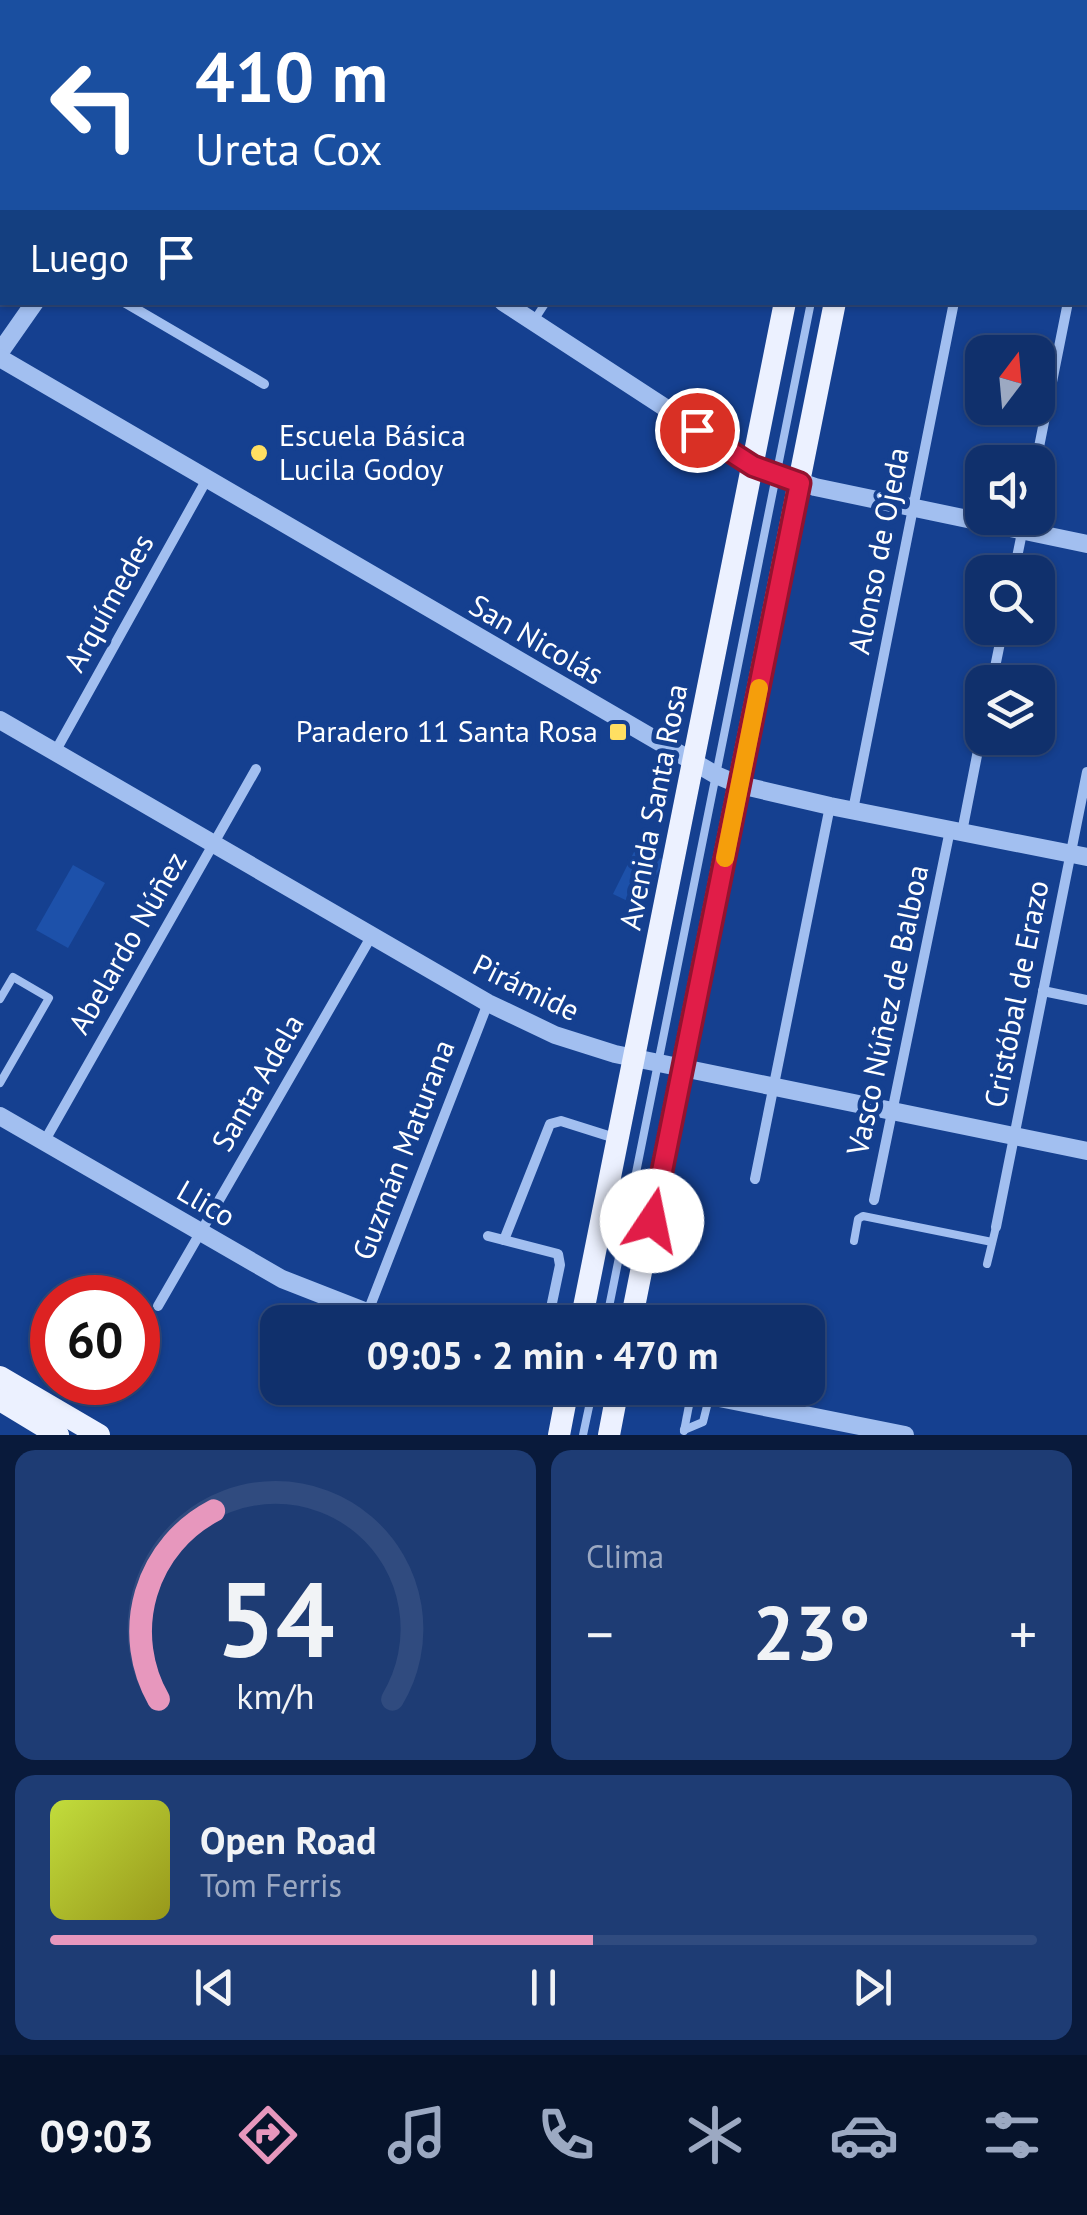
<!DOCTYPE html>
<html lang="es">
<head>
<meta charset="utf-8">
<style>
  :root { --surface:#10306c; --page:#1e3c74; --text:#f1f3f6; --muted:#9ca9c2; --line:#304b7f; --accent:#e797bd }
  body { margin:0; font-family:"PT Sans",sans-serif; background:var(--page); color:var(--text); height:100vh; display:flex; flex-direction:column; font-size:38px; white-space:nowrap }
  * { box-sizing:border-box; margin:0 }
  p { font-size:32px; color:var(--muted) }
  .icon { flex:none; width:55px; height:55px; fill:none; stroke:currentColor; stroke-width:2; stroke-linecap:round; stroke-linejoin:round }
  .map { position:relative; height:1435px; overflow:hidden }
  .side { display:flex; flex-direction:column; gap:15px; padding:15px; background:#091a3b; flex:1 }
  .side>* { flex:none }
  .top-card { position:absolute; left:0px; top:0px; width:1088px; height:305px; box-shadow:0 2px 8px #0004,0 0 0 2px var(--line); background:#1a4fa0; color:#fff; overflow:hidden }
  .needle { width:65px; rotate:16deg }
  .tools { position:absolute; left:965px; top:335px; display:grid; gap:20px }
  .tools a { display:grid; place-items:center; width:90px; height:90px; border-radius:20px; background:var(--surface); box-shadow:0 2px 8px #0004,0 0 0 2px var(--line); font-size:50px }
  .speed { position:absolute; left:30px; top:1275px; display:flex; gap:20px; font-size:50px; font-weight:700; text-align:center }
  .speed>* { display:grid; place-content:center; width:130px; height:130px; border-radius:50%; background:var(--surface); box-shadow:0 2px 8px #0004,0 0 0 2px var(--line); line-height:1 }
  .speed .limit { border:15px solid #d22; background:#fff; color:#111 }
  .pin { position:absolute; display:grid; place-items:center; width:85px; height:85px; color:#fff; margin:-42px; border:5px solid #fff; border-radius:50%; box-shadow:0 2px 10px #0007 }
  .me { position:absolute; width:110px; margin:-55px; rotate:11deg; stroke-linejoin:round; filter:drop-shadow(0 0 8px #0008) }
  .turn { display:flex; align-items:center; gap:35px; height:210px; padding:0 30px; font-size:45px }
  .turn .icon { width:130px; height:130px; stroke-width:2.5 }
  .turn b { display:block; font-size:70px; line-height:85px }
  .then { display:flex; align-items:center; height:95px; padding:0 30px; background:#0003; gap:20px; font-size:38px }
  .big { font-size:75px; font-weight:600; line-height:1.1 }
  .side .widget { flex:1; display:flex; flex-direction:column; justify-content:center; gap:15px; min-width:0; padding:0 35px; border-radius:20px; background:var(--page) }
  .side .dial { align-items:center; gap:0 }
  .dial svg { height:260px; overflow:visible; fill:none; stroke:var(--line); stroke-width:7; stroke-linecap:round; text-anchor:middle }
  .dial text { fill:var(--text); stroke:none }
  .song { display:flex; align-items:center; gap:30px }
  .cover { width:120px; height:120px; border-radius:15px; background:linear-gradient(135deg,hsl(70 70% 55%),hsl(60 70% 35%)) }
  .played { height:10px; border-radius:5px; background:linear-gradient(90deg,var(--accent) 55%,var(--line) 55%) }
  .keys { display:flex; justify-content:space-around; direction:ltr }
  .heat { display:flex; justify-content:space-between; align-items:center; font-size:55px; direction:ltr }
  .side .tiles { flex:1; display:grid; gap:15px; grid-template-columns:1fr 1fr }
  .widget:last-child { grid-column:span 2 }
  .trip { position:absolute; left:260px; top:1305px; width:565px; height:100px; border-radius:20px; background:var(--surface); box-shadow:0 2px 8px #0004,0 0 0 2px var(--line); font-weight:600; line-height:100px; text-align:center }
  .menu { display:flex; height:160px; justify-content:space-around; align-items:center; background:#06132b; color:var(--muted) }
  .menu .icon { width:70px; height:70px }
  .menu .active { color:var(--accent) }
  .menu b { font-size:45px; color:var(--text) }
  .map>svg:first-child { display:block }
</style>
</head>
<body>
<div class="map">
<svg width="1087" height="1435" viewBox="0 0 1087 1435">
  <rect width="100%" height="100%" fill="#154090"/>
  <g fill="#1d51aa">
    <polygon points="637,846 664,860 640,907 613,894"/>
    <polygon points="73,865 105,883 68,948 36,930"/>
  </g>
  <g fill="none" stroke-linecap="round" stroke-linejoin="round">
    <g stroke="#a2bff0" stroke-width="8">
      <polyline points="868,2 868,0"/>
      <polyline points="1085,79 1087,70"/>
      <polyline points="533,322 546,302"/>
      <polyline points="0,999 13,977 49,998 0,1083"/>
      <polyline points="854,1241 858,1219 863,1216 992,1242"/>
      <polyline points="987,1264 996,1227"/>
      <polyline points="606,1322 811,302"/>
      <polyline points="684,1430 703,1422 709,1398"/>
      <polyline points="684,1431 691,1395"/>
      <polyline points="583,1435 593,1388"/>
    </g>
    <g stroke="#a2bff0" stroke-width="10">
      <polyline points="624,0 628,2"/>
      <polyline points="994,0 1007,2"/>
      <polyline points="360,2 362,0"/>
      <polyline points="1085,18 1087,18"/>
      <polyline points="0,99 2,100"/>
      <polyline points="0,197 2,198"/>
      <polyline points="1085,230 1087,231"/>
      <polyline points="0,273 2,275"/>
      <polyline points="124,302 264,384"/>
      <polyline points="1036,462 1068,302"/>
      <polyline points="1014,572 1025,518"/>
      <polyline points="992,682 1003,628"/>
      <polyline points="55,752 207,479"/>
      <polyline points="853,810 954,302"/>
      <polyline points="962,832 982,730"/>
      <polyline points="1043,991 1087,1000"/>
      <polyline points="44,1142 256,769"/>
      <polyline points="755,1179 830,806"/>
      <polyline points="874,1200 950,830"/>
      <polyline points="996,1227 1087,772"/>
      <polyline points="488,1236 558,1254 560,1265 548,1322"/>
      <polyline points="504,1240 550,1124 561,1121 618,1139"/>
      <polyline points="158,1306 371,937"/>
      <polyline points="367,1314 488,1003"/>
    </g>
    <g stroke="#a2bff0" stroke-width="18">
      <polyline points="54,0 57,2"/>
      <polyline points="246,2 247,0"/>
      <polyline points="503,302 753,465 815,487 1087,544"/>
      <polyline points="0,352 35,302"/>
      <polyline points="0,358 716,775 740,785 830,806 1087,857"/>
      <polyline points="0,720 488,1003 555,1035 615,1054 1087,1151"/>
      <polyline points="0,1116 282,1279 392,1322"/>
      <polyline points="669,1388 905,1435"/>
    </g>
    <g stroke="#ecf1ff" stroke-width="22">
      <polyline points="843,2 843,0"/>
      <polyline points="894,2 895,0"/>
      <polyline points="581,1322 785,302"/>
      <polyline points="631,1322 835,302"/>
      <polyline points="0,1377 99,1435"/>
      <polyline points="0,1400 58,1435"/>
      <polyline points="559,1435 568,1388"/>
      <polyline points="609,1435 618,1388"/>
    </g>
  </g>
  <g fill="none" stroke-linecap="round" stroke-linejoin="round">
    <g stroke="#92132f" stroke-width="25">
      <polyline id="route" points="652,1221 800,483 753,466 697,430"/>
    </g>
    <use href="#route" stroke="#e11d48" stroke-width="18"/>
    <polyline stroke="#f59e0b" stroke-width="18" points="725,858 759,688"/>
  </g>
  <g fill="#ffdf62" stroke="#154090" stroke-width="4">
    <circle cx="259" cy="453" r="10"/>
    <rect x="608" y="722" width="20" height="20" rx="5"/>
  </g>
  <g text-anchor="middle" stroke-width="10" stroke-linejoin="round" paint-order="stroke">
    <g font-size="30" fill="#fff" stroke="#154090" text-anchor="start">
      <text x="279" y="446">Escuela Básica<tspan x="279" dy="34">Lucila Godoy</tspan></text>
      <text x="598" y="742" text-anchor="end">Paradero 11 Santa Rosa</text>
    </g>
    <g font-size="30" fill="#fff" stroke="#154090">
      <text transform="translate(879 551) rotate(-79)" y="10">Alonso de Ojeda</text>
      <text transform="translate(109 603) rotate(-61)" y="10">Arquímedes</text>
      <text transform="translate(536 640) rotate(30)" y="10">San Nicolás</text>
      <text transform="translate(654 807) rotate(-79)" y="10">Avenida Santa Rosa</text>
      <text transform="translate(128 943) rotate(-60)" y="10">Abelardo Núñez</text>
      <text transform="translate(526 988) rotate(26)" y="10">Pirámide</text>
      <text transform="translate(1017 994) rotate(-79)" y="10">Cristóbal de Erazo</text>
      <text transform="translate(888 1010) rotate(-78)" y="10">Vasco Núñez de Balboa</text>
      <text transform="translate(258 1083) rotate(-60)" y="10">Santa Adela</text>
      <text transform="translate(404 1150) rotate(-69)" y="10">Guzmán Maturana</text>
      <text transform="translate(206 1204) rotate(30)" y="10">Llico</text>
    </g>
  </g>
</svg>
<div class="tools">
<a><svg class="needle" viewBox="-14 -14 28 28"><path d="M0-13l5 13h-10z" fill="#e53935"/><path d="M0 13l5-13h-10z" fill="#9ca9c2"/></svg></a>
<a><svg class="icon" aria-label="sound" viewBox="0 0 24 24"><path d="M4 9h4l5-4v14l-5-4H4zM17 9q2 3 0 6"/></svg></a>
<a><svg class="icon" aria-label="search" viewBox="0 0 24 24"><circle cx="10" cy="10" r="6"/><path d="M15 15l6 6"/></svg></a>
<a><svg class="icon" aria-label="layers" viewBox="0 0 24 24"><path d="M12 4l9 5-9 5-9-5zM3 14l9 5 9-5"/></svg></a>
</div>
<div class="speed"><div class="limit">60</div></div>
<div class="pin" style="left:697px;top:430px;background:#d93025"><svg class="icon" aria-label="arrive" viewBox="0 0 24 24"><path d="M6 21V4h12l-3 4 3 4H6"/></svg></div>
<svg class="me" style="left:652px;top:1221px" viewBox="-20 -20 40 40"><circle r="19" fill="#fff"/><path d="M0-13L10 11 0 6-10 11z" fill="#e11d48"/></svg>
<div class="trip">09:05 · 2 min · 470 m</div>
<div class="top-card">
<div class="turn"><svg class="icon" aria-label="left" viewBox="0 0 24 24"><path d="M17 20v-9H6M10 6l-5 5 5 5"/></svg><div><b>410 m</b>Ureta Cox</div></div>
<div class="then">Luego<svg class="icon" aria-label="arrive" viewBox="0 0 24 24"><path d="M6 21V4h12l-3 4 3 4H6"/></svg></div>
</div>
</div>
<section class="side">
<div class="tiles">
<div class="widget dial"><svg viewBox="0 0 100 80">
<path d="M14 69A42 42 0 1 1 86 69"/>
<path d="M14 69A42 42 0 0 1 31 11" stroke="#e797bd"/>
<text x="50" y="56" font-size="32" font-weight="700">54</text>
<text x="50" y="72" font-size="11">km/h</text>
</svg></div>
<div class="widget"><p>Clima</p>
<div class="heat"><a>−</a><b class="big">23°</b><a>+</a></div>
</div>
<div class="widget">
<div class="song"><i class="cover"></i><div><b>Open Road</b><p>Tom Ferris</p></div></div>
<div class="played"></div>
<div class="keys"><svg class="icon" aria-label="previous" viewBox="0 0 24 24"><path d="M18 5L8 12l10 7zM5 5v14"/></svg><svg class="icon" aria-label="pause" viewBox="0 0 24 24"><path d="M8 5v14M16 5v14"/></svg><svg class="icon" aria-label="next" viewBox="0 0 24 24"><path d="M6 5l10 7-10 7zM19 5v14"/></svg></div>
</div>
</div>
</section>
<nav class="menu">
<b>09:03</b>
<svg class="icon active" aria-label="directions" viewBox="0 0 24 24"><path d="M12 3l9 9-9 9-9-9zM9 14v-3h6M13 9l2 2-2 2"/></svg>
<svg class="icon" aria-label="music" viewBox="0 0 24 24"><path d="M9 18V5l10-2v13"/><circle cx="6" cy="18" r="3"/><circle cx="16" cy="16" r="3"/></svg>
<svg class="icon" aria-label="phone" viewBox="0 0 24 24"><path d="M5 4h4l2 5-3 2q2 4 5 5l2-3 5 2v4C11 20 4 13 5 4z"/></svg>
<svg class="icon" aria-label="climate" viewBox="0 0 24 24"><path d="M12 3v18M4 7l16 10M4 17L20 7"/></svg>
<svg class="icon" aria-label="car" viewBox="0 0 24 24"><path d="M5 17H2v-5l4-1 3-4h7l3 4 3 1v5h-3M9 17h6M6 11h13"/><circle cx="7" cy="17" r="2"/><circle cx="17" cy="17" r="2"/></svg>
<svg class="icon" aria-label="filters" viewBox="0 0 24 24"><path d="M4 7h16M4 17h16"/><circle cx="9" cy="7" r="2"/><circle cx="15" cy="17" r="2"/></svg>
</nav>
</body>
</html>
